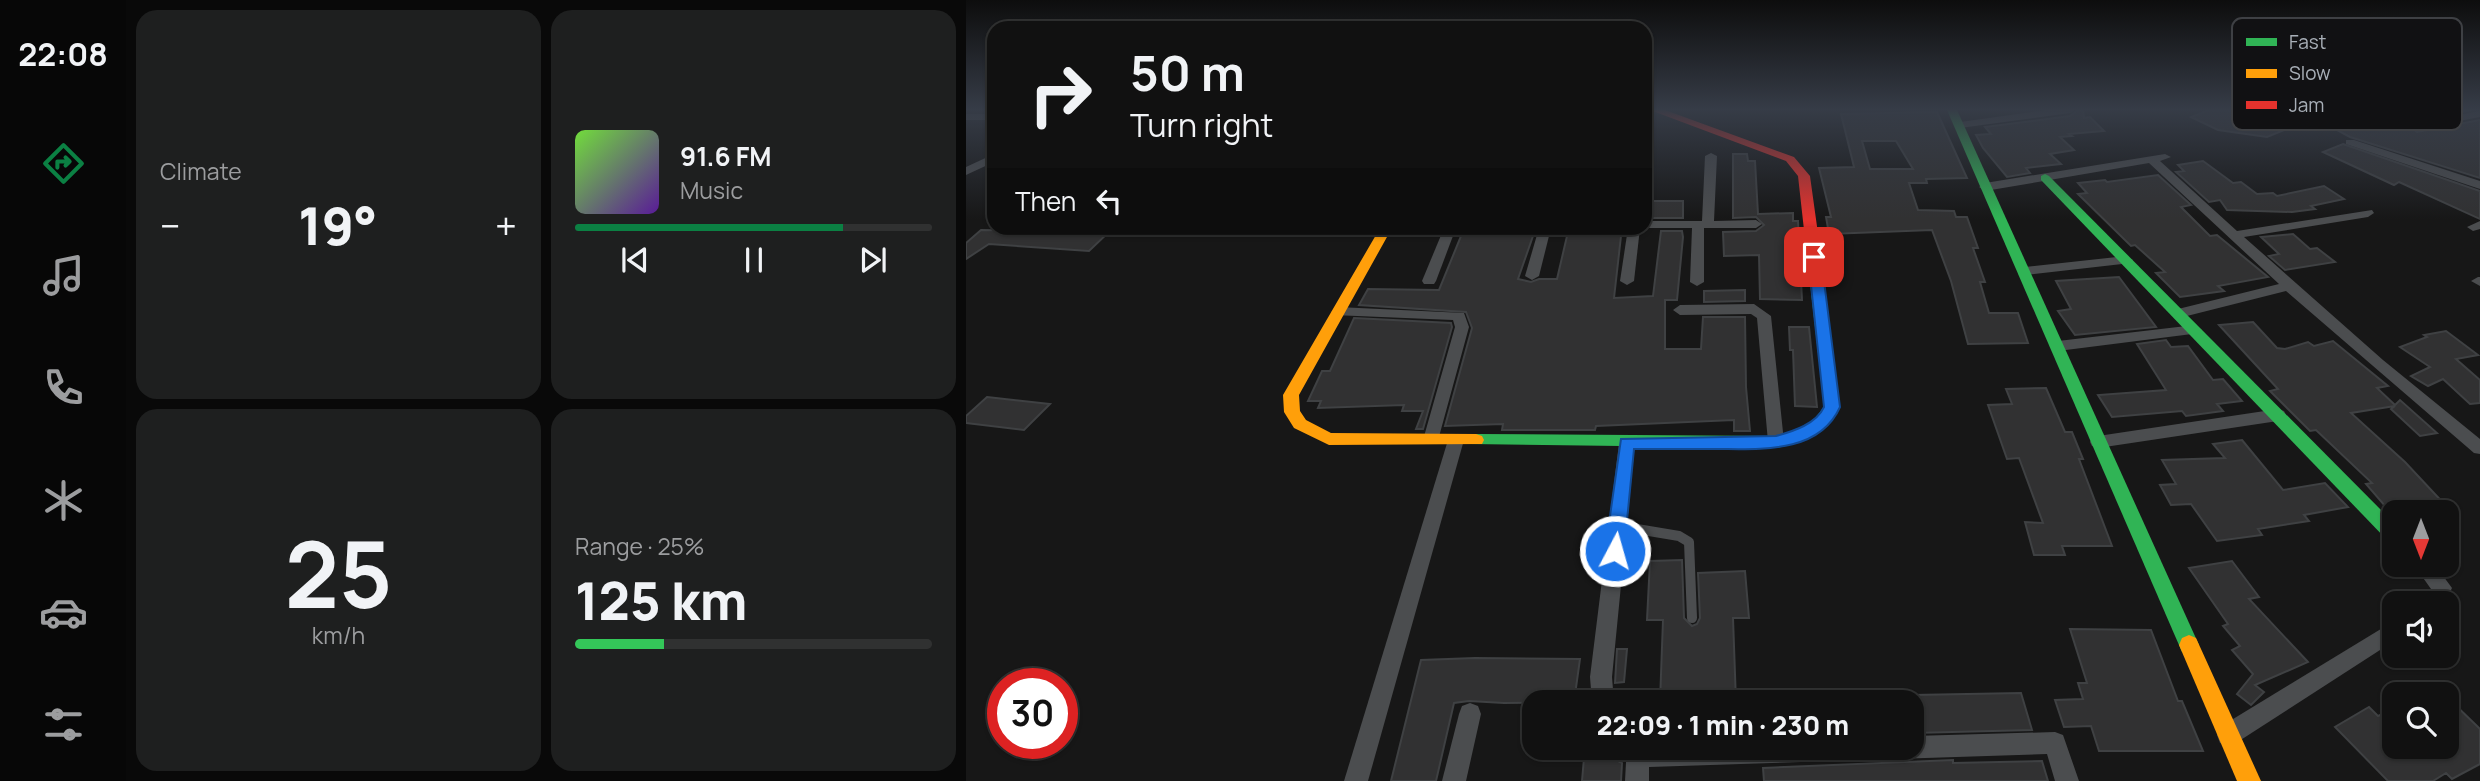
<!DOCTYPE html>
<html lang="en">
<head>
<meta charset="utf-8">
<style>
  :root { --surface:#111; --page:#1e1f1f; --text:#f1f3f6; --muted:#9c9d9f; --line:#303131; --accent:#0b8043 }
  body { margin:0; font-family:Manrope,sans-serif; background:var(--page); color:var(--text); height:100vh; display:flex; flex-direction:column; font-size:26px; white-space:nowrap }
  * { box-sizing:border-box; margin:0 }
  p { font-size:23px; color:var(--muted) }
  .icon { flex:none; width:38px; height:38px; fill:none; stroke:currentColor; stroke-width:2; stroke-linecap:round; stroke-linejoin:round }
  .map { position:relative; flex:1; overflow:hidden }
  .panel { display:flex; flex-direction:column; gap:10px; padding:10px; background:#090909; width:840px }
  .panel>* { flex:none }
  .banner { position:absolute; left:21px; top:21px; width:665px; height:214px; border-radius:21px; box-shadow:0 2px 5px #0004,0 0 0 2px var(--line); background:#111; color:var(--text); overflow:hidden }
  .needle { width:46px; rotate:180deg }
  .buttons { position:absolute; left:1416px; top:500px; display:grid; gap:14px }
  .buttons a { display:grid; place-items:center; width:77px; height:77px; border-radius:14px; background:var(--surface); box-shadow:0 2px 5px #0004,0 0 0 2px var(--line); font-size:35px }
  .speed { position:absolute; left:21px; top:668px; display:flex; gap:14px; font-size:35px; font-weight:700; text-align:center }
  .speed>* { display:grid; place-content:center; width:91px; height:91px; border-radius:50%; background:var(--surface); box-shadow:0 2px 5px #0004,0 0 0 2px var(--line); line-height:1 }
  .speed .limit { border:10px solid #d22; background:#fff; color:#111 }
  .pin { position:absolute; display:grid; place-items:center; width:60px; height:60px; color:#fff; margin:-30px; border-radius:14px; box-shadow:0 4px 10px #0006 }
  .me { position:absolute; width:77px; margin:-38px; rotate:6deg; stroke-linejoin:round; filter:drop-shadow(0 0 5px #0008) }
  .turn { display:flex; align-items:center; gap:24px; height:147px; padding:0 28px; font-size:32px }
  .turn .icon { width:91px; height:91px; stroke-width:2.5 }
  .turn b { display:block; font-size:49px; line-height:60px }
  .then { display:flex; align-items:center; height:66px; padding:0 28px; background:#0003; gap:14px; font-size:26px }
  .big { font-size:52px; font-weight:800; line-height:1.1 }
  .panel .tile { flex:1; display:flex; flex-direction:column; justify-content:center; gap:10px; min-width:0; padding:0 24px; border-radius:21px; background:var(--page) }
  .panel .dial { align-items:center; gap:0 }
  .dial b { font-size:91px; line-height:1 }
  .song { display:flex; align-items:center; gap:21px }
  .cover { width:84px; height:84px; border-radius:10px; background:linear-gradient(135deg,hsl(100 70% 55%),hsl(270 70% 35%)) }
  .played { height:7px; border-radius:4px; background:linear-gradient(90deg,var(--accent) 75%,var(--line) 75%) }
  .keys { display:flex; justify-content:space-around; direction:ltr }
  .heat { display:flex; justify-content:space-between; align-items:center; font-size:38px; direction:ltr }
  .charge { height:10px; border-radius:5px; background:linear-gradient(90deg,#34c759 25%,var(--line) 0) }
  .panel .tiles { flex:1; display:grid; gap:10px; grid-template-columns:repeat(2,1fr) }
  .trip { position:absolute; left:556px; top:690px; width:402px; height:70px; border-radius:21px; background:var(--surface); box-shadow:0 2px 5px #0004,0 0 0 2px var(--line); font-weight:800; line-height:70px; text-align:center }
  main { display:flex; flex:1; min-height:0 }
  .tabs { display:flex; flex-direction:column; width:126px; justify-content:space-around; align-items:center; background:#070707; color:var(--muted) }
  .tabs .icon { width:49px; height:49px }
  .tabs .active { color:var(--accent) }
  .tabs b { font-size:32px; color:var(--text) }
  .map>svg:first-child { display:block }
</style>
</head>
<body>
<main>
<nav class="tabs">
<b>22:08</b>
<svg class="icon active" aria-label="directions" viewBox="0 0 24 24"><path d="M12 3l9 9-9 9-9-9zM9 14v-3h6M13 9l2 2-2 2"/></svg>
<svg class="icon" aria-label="music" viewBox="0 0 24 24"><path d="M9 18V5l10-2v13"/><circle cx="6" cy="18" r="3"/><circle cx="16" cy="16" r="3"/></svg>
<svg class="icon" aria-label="phone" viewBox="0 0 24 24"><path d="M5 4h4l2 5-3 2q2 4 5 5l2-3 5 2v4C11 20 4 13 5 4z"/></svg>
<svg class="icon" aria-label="climate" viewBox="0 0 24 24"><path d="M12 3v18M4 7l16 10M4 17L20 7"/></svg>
<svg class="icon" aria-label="car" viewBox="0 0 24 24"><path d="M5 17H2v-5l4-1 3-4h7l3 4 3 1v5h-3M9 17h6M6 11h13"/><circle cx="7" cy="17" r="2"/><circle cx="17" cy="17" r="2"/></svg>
<svg class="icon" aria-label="filters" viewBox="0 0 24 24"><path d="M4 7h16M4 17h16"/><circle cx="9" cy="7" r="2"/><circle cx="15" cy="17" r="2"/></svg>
</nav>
<section class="panel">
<div class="tiles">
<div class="tile"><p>Climate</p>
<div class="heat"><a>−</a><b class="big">19°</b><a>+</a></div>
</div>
<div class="tile">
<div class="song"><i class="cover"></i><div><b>91.6 FM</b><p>Music</p></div></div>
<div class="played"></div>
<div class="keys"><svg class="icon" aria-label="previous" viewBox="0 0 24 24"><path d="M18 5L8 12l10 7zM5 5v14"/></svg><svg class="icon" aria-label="pause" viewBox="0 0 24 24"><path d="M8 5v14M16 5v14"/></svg><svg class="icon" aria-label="next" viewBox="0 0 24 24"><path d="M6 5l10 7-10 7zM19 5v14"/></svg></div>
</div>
<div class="tile dial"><b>25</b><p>km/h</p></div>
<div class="tile"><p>Range · 25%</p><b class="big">125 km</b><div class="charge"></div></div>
</div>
</section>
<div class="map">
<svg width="1514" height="781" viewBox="0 0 1514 781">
  <rect width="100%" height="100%" fill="#171717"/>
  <g fill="#313132" stroke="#3f4143" stroke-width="2" fill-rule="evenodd">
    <polygon points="1112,110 1117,110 1118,118 1124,117 1138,131 1103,134 1106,136 1094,137 1108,150 1084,154 1095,164 1060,168 1064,173 1041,177 1017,148 1010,135 1025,134 1019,127 1104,116"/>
    <polygon points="1243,110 1299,110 1330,125 1301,137 1252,130 1225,117"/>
    <polygon points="1378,110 1505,110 1451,120 1444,127 1451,132 1514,120 1514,178 1384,137 1369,129 1405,122"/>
    <path d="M971,112L1001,178L960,179L961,183H943L952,210L988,211L990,217H1001L1012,248H1007L1019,282H1014L1023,313H1052L1062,343L1002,344L985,281L966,230L863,234L860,217H865L853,168L888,167L875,114ZM896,141H930L947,169H904Z"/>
    <polygon points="1377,144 1514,191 1514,219 1433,182 1428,185 1357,152"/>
    <polygon points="767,154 781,154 782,161 789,161 792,214 827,213 827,221 832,221 836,300 794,299 793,255 758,256 757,232 790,231 798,225 790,217 767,218"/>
    <polygon points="1237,161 1267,183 1275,182 1291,194 1307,193 1311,196 1358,186 1378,199 1345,206 1349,209 1326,212 1261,210 1254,200 1243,202 1210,172 1218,171 1212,165"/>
    <polygon points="1192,175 1225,205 1215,207 1244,236 1251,235 1302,277 1252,286 1258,291 1214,297 1190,273 1199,272 1169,245 1165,246 1112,194 1121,193 1112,183 1139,180 1141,182"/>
    <rect x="679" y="201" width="38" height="17"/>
    <polygon points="85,229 143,232 123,251 23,244 0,259 0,243 15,230 82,231"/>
    <polygon points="695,231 716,231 717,237 711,300 699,300 699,349 735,349 737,317 779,317 780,387 784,431 768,431 768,420 630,426 629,430 536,430 537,424 479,426 506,328 500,312 393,305 402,289 473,290 495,236 536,235 567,236 552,279 565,282 573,279 591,279 601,236 655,236 648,298 687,296"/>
    <polygon points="1327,234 1344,249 1351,248 1369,262 1319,270 1303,256 1313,254 1295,237"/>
    <polygon points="1153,277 1190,327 1109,335 1092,311 1105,309 1090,281"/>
    <polygon points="779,290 779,301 738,302 738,291"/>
    <polygon points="388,318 485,323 486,327 457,429 450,429 457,411 436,411 438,405 352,408 355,401 342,401 356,371 364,371"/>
    <polygon points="1287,322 1311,348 1319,349 1342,342 1348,346 1367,341 1422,386 1411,388 1429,405 1434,400 1471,433 1454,436 1425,409 1429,406 1385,413 1439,462 1482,508 1426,514 1400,484 1406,483 1350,430 1344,431 1304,391 1312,389 1253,325"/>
    <polygon points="823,327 843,327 851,407 829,406 827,350 824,350"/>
    <polygon points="1480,331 1512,355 1490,359 1514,380 1514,403 1504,404 1477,379 1462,386 1445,376 1464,367 1434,347 1461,337 1458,335"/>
    <polygon points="1200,340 1205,347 1222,346 1247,380 1257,379 1276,401 1251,404 1257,411 1220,416 1216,411 1146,417 1132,395 1200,390 1171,344"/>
    <polygon points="1080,388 1099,432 1106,432 1117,459 1113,459 1146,546 1096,546 1099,555 1068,555 1059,522 1077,523 1053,458 1041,459 1022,405 1046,404 1040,389"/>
    <polygon points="21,397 84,404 58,430 0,423 0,416"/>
    <polygon points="1276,440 1317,490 1359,483 1382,507 1338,515 1343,521 1292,529 1296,535 1251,541 1225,504 1205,505 1194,485 1210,484 1196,460 1259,458 1247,444"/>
    <polygon points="716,560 718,618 726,626 731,624 734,618 732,573 779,571 783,618 767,618 770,702 694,702 697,620 681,620 684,561"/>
    <polygon points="1266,561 1293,597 1283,599 1342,662 1289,685 1298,692 1285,705 1271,694 1287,674 1266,650 1274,646 1257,626 1262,624 1223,568"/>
    <polygon points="1104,629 1185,630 1212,701 1216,701 1237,751 1133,751 1125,726 1098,727 1089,700 1117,699 1112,683 1121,683"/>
    <polygon points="651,649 661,649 658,682 649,683"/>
    <polygon points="509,658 614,659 608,702 538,703 503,701 488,703 470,781 425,781 455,660"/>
    <polygon points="1055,693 1066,730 947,733 947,695"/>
    <polygon points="1480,696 1514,729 1514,764 1486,779 1480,773 1467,781 1422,781 1369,727 1403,707 1412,716 1428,709 1428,747 1480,747"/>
    <polygon points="618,758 646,758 656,763 655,781 616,781"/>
    <polygon points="987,760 987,763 1076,761 1082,781 798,781 797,768"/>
  </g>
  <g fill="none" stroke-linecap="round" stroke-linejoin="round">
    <polyline stroke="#4b4d4f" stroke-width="10" points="653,526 713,536 723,542 726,618"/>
    <g fill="#4b4d4f" fill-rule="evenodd">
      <polygon points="1080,110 1109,110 1104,113 994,128 989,125 994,122"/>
      <polygon points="1514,111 1514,117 1451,129 1446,126 1451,123"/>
      <rect x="0" y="114" width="28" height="6"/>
      <polygon points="1380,140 1388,140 1514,181 1514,189 1380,144"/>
      <polygon points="745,153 751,156 748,221 790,220 796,224 790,228 738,228 738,282 731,286 724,282 726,228 674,228 679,228 679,221 736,221 739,156"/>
      <polygon points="28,154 28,162 0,175 0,167"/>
      <polygon points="1199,154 1205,157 1194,161 1271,231 1406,210 1408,213 1402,217 1278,237 1417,360 1514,439 1514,454 1508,453 1320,291 1213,318 1208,316 1206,313 1208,310 1313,284 1183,163 1019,191 1013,187 1019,183"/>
      <polygon points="1514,221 1514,229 1507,231 1501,227"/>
      <polygon points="478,228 490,228 470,281 468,284 458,284 456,281"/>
      <polygon points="573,228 585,228 573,276 566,280 559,276"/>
      <polygon points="662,228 674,228 668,281 661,285 654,281"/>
      <polygon points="1160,256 1167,260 1165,263 1059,275 1052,271 1059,267"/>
      <polygon points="1512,277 1514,277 1514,286 1505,281"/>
      <polygon points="788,304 805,316 818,442 816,446 804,446 802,442 791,318 785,314 714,315 707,310 714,305"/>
      <polygon points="372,307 498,313 503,327 471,444 459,444 457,440 489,327 487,320 367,315 365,312"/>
      <polygon points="1229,325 1236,330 1234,333 1092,351 1085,346 1092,341"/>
      <polygon points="1312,409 1318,411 1320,415 1318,419 1312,421 1132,448 1126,446 1124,442 1126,438 1132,436"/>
      <polygon points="490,434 496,436 498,440 402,781 378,781 482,440 484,436"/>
      <polygon points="661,437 667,439 669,443 646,677 648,702 626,702 624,677 653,443 655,439"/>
      <polygon points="1448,565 1469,565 1486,588 1478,604 1458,604 1465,589"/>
      <polygon points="1428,621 1428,641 1270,743 1262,746 1254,743 1251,735 1254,727"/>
      <polygon points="504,703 512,706 515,714 500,781 476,781 493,714 496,706"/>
      <polygon points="1089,732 1097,735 1113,781 1089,781 1081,754 683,767 683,781 659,781 660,762 647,755 644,747 947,747 947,736"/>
    </g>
    <g fill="#30b455" fill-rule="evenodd">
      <polygon points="981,110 991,110 1233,645 1230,652 1223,655 1216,652"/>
      <polygon points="1079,174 1083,176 1428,523 1428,543 1421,540 1075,180 1075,176"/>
      <path d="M847,244L854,248L874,406C860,433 839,443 810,448L504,444L502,440L504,436L510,434L810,436C830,432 848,424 858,406L840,248Z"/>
    </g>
    <g fill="#ff9f0a" fill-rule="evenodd">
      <polygon points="414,228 426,228 333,395 334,411 340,420 365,433 510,434 516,436 518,440 516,444 363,445 328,428 318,412 317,395"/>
      <polygon points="1223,635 1230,638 1295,781 1271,781 1213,645 1216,638"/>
    </g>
    <polygon fill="#e5322d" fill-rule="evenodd" points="684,110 699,110 828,157 844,176 854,248 852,251 847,252 840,248 832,176 820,161"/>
  </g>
  <linearGradient id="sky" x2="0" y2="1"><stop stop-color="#0d0d0d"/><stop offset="0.5" stop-color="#363c47"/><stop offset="1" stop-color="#363c47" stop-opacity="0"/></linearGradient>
  <rect width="1514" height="219" fill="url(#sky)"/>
  <path fill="#1a73e8" stroke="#114b97" stroke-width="2" d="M848,253L855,257L874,407C853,454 794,449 750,449C723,449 696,449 668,449L658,551L655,557L649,559L642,557L639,551L655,439L810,436C828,431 850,424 858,407L842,257Z"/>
  <rect x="1266" y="18" width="230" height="112" rx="10" fill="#111113" stroke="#3e4044" stroke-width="2"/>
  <rect x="1280" y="38" width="31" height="8" fill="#30b455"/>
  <rect x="1280" y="69" width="31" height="9" fill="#ff9f0a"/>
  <rect x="1280" y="101" width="31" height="8" fill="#e5322d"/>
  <g font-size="19" fill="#a8afb7">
    <text x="1323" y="49">Fast</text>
    <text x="1323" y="80">Slow</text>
    <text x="1323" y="112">Jam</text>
  </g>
</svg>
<div class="buttons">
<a><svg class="needle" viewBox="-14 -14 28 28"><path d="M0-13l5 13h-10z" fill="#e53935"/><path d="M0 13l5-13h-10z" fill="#9c9d9f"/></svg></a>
<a><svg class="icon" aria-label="sound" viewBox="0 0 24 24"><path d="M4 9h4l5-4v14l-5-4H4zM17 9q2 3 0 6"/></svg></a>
<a><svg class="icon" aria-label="search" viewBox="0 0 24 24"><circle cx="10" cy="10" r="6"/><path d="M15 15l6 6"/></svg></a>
</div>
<div class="speed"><div class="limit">30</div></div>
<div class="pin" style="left:848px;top:257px;background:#d93025"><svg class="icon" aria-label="arrive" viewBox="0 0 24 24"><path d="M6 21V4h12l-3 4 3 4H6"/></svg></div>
<svg class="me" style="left:649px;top:551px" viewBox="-20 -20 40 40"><circle r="17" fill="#1a73e8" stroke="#fff" stroke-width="3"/><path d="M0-11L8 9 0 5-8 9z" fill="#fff"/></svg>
<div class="trip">22:09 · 1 min · 230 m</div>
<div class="banner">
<div class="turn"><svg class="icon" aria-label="right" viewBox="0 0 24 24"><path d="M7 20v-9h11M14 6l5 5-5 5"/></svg><div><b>50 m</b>Turn right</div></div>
<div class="then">Then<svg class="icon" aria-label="left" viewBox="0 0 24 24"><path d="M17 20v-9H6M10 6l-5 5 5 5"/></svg></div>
</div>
</div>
</main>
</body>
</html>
